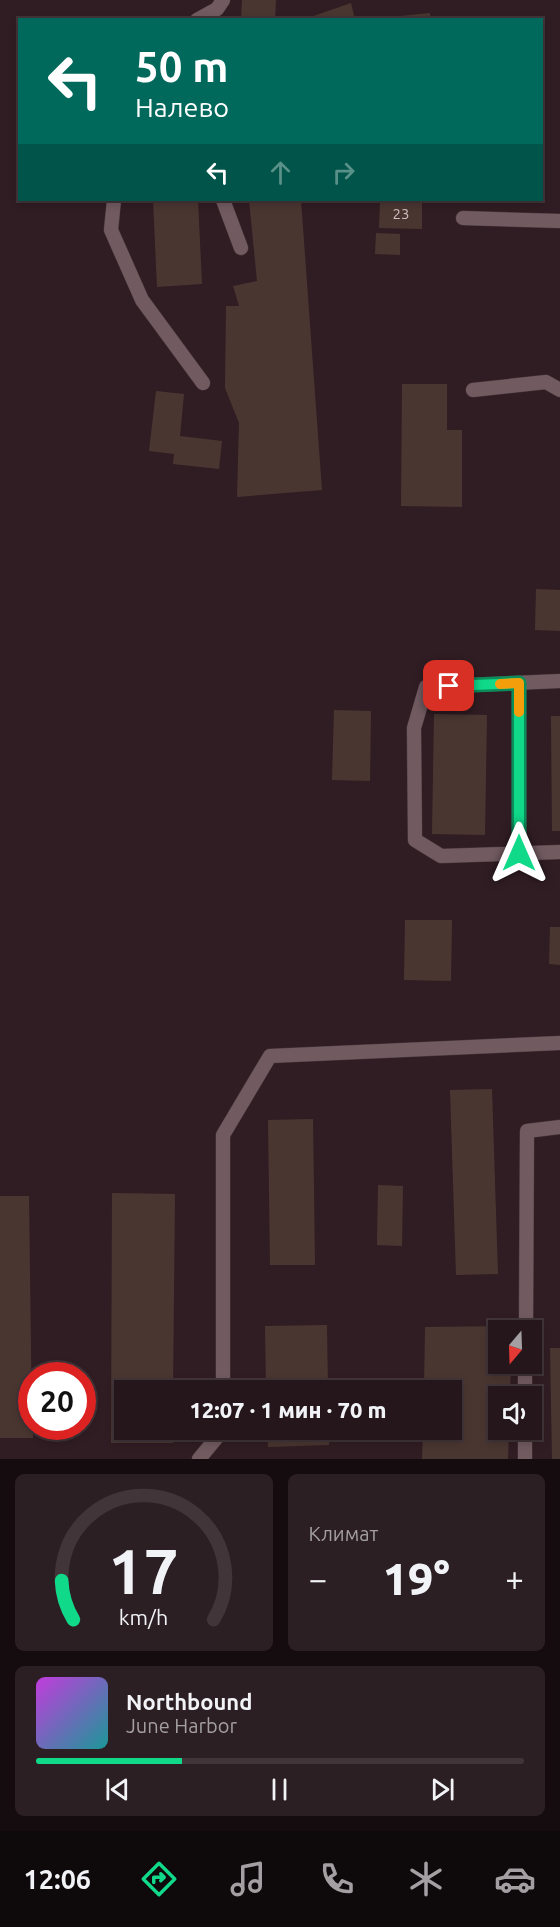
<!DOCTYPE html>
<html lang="ru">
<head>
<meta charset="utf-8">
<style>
  :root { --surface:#24161a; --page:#2c1f23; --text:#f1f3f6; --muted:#a39fa2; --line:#413539; --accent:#10d98a }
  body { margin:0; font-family:Ubuntu,sans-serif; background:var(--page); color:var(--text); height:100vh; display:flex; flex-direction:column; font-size:22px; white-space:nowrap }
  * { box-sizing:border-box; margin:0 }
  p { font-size:20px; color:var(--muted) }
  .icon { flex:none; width:33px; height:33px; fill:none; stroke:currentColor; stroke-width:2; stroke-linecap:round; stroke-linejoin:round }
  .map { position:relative; height:1459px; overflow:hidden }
  .sheet { display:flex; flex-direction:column; gap:15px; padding:15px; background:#140c0e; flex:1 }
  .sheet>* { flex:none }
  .hud { position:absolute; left:18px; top:18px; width:525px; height:183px; border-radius:0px; box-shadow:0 3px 9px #0003,0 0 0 2px var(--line); background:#00695c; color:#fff; overflow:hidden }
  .needle { width:39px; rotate:199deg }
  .fabs { position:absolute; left:488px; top:1320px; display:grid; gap:12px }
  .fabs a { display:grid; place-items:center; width:54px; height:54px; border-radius:0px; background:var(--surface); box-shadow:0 3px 9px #0003,0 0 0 2px var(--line); font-size:30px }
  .speed { position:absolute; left:18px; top:1362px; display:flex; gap:12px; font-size:30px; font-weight:700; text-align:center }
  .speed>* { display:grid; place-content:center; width:78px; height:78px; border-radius:50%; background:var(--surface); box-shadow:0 3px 9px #0003,0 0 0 2px var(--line); line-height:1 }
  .speed .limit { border:9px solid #d22; background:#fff; color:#111 }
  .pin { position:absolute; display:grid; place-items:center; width:51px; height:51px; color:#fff; margin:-26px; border-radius:12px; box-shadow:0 3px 9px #0006 }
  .me { position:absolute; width:66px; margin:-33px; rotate:0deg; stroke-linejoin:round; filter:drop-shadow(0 0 4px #0008) }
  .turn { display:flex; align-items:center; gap:21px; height:126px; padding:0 18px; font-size:27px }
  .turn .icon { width:78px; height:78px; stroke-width:2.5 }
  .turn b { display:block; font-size:42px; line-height:51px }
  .lanes { display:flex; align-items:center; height:57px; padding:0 18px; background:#0003; justify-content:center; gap:30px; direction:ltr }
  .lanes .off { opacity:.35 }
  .big { font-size:45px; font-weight:800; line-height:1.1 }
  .sheet .card { flex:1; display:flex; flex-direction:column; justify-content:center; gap:9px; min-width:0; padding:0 21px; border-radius:9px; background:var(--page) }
  .sheet .dial { align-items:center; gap:0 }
  .dial svg { height:156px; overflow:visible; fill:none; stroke:var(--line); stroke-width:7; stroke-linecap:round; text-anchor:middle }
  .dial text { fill:var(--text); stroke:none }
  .song { display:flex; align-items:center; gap:18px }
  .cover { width:72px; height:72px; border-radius:9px; background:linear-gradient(135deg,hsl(290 70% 55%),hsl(180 70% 35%)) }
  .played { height:6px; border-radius:3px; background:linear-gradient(90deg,var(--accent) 30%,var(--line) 30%) }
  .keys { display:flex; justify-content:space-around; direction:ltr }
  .heat { display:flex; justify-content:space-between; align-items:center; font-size:33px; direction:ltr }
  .sheet .tiles { flex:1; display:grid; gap:15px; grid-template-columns:1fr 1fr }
  .card:last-child { grid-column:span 2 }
  .trip { position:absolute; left:114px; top:1380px; width:348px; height:60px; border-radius:0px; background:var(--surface); box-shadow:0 3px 9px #0003,0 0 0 2px var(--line); font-weight:800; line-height:60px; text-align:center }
  .tabs { display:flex; height:96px; justify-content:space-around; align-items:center; background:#0e090a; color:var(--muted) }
  .tabs .icon { width:42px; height:42px }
  .tabs .current { color:var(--accent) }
  .tabs b { font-size:27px; color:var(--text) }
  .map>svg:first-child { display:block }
</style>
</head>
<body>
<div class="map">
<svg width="560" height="1459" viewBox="0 0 560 1459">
  <rect width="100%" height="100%" fill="#301d23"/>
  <g fill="#4a3631">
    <polygon points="242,0 276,0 275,20 241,20"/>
    <polygon points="351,3 355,20 305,20 305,19"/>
    <polygon points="430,13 431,20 392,20 391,17"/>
    <polygon points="153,200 198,200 202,284 157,287"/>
    <polygon points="249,200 301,200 322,490 237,497 239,423 225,388 226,306 239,306 233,286 257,281"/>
    <polygon points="380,200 422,200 422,229 379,228"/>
    <polygon points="376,233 400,234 400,255 375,254"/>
    <polygon points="402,384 447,384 447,430 462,430 462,507 401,506"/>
    <polygon points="156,391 184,394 180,436 222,441 219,469 173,464 174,454 149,451"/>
    <polygon points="536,589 560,590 560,631 535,630"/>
    <polygon points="334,710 371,711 370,781 332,780"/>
    <polygon points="434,714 487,715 485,835 432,834"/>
    <polygon points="551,716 560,716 560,831 552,831"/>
    <polygon points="405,920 452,920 451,981 404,980"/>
    <polygon points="550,927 560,927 560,965 549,964"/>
    <polygon points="492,1089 498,1274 456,1275 450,1090"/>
    <polygon points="313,1119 315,1265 270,1265 268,1120"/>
    <polygon points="378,1185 403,1186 402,1246 377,1245"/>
    <polygon points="112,1193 175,1194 173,1390 124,1390 124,1430 173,1430 173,1443 111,1443"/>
    <polygon points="0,1196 29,1196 32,1426 33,1426 33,1438 0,1438"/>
    <polygon points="327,1325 328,1390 266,1390 265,1326"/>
    <polygon points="513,1326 513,1330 498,1330 498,1364 511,1364 510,1396 498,1396 498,1430 509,1430 508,1459 422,1459 423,1430 452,1430 452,1390 424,1390 425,1327"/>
    <polygon points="550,1348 560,1348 560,1459 552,1459"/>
    <polygon points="267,1430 329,1430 329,1445 268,1447"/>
  </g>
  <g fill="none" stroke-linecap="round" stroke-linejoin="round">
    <g stroke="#49393e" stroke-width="15">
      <g id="service">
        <polyline points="197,20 217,9 223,0"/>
        <polyline points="114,200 111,230 142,300 203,383"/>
        <polyline points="223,200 241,248"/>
        <polyline points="463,218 560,221"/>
        <polyline points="473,390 546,382 560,390"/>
        <polyline points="560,681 426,687 414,728 415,840 441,856 560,852"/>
        <polyline points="519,853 519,683"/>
        <polyline points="526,1330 527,1131 560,1127"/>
        <polyline points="223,1390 223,1135 270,1056 560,1043"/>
        <polyline points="525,1396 525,1364"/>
        <polyline points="199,1459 223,1430"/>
        <polyline points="525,1459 525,1430"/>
      </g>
    </g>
    <use href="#service" stroke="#715b61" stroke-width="14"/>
  </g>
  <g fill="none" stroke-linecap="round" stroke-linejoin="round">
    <g stroke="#0a8d5a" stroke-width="15">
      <polyline id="route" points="449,686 519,683 519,853"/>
    </g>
    <use href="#route" stroke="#10d98a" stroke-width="10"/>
    <polyline stroke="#f59e0b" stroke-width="10" points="500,684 519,683 519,712"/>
  </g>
  <g text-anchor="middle" stroke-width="6" stroke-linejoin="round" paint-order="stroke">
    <g font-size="15" fill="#cdbec0">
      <text x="401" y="219">23</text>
    </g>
  </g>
</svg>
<div class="fabs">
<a><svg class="needle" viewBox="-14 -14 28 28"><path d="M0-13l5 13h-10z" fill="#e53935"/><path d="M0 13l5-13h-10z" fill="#a39fa2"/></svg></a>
<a><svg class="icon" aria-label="sound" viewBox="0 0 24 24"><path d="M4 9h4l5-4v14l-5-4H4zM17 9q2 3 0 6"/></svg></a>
</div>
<div class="speed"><div class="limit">20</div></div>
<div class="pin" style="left:449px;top:686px;background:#d93025"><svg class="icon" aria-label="arrive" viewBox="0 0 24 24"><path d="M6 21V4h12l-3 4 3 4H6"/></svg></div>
<svg class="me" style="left:519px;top:853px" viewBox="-20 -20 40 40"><path d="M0-17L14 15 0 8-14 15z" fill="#10d98a" stroke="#fff" stroke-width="4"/></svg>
<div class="trip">12:07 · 1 мин · 70 m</div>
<div class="hud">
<div class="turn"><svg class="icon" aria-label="left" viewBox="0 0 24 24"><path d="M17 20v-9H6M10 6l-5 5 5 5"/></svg><div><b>50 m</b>Налево</div></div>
<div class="lanes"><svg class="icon" aria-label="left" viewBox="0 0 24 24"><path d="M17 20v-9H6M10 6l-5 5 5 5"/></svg><svg class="icon off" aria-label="ahead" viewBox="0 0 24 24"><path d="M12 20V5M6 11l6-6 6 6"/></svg><svg class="icon off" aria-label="right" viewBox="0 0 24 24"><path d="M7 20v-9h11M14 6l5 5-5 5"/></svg></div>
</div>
</div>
<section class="sheet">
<div class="tiles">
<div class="card dial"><svg viewBox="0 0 100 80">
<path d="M14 69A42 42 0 1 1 86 69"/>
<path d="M14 69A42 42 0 0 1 8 49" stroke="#10d98a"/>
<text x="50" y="56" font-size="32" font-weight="700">17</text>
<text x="50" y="72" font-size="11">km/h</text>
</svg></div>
<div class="card"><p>Климат</p>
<div class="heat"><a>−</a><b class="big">19°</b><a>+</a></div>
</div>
<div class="card">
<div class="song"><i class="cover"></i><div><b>Northbound</b><p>June Harbor</p></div></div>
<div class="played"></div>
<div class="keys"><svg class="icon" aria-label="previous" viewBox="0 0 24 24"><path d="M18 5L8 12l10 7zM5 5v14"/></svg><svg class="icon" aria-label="pause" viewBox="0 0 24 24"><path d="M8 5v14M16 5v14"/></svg><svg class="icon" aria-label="next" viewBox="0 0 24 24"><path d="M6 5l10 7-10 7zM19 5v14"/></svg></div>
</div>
</div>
</section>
<nav class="tabs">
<b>12:06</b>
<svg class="icon current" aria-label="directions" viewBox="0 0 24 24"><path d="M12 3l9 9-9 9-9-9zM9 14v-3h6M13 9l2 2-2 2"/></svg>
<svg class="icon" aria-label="music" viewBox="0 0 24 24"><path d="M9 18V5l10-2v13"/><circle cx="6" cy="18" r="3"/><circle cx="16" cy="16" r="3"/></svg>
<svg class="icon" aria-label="phone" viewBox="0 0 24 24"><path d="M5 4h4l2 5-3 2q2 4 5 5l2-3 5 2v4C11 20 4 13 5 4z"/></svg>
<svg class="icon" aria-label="climate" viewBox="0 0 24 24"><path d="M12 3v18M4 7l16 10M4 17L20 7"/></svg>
<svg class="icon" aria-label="car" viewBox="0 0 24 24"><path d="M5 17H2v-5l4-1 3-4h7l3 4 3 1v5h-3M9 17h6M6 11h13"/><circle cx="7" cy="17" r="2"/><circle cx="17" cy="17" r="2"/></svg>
</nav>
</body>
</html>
